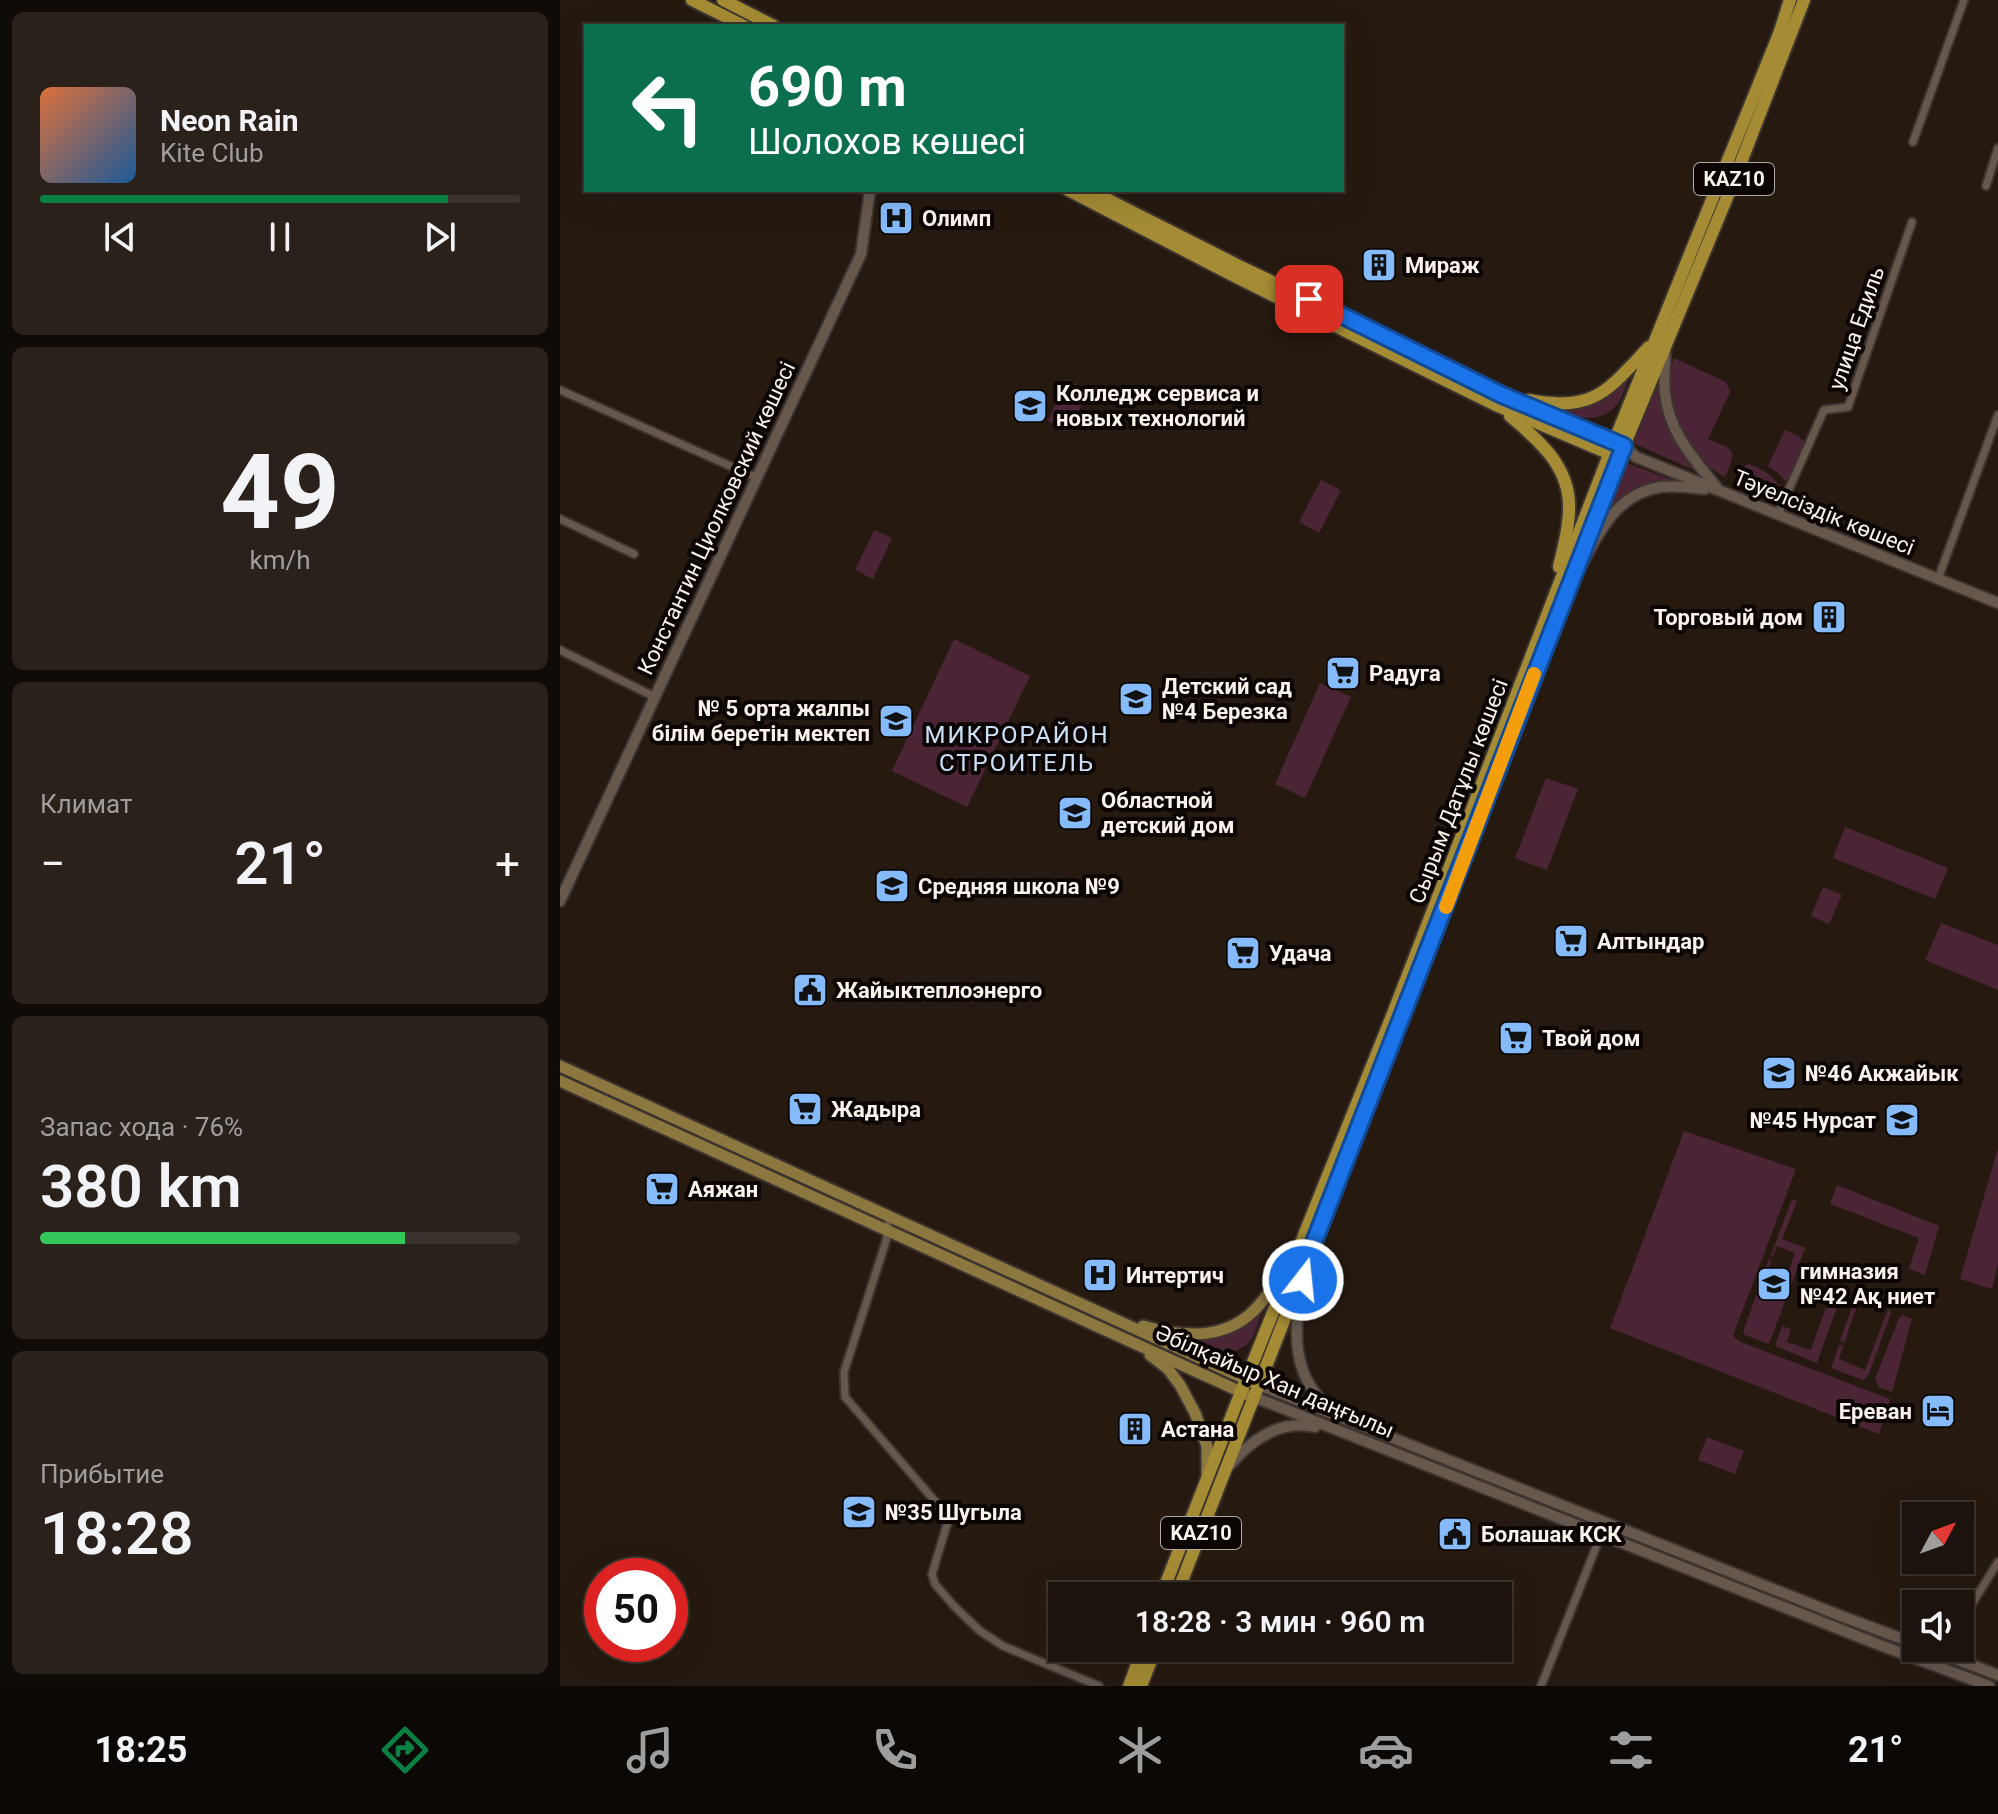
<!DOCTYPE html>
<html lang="ru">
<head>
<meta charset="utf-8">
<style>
  :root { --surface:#1c140c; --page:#29211a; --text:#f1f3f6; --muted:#a09e9d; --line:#3a332d; --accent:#0b8043 }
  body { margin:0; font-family:Roboto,sans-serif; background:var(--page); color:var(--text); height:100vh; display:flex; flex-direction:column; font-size:30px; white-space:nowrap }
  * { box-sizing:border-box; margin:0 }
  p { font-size:26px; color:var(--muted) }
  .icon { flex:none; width:44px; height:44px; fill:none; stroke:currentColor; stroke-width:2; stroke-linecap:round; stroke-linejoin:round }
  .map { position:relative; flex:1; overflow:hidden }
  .sheet { display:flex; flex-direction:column; gap:12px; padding:12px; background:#0f0b07; width:560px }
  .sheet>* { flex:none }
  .hud { position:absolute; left:24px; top:24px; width:760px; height:168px; border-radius:0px; box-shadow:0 8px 32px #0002,0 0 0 2px var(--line); background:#0b6e4f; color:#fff; overflow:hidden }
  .needle { width:52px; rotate:49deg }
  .buttons { position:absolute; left:1342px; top:1502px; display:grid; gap:16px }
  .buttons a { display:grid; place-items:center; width:72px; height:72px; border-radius:0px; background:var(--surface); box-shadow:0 8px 32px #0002,0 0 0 2px var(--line); font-size:40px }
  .speed { position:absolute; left:24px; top:1558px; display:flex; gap:16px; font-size:40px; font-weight:700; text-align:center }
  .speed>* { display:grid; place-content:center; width:104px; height:104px; border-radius:50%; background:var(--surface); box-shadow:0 8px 32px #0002,0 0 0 2px var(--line); line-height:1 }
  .speed .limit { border:12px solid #d22; background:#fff; color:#111 }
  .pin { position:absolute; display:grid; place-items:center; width:68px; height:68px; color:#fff; margin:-34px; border-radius:16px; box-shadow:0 4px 12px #0006 }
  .me { position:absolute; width:88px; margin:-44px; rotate:16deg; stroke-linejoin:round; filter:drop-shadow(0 0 6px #0008) }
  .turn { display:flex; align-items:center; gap:28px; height:168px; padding:0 32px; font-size:36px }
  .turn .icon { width:104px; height:104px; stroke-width:2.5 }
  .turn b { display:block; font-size:56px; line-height:68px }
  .big { font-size:60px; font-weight:600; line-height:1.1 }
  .sheet .tile { flex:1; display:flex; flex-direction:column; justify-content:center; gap:12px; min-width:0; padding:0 28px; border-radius:12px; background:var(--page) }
  .sheet .dial { align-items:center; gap:0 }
  .dial b { font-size:104px; line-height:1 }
  .song { display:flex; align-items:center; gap:24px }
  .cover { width:96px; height:96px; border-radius:12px; background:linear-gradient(135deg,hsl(20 70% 55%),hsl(210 70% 35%)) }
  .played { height:8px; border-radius:4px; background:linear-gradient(90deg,var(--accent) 85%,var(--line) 85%) }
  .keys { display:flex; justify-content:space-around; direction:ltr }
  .heat { display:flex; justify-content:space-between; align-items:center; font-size:44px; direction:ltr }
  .charge { height:12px; border-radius:6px; background:linear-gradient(90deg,#34c759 76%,var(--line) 0) }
  .trip { position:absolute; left:488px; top:1582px; width:464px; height:80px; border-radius:0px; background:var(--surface); box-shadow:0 8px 32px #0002,0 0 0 2px var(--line); font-weight:600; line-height:80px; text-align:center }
  .dock { display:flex; height:128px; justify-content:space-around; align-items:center; background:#0b0805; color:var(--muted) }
  .dock .icon { width:56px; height:56px }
  .dock .on { color:var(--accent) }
  .dock b { font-size:36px; color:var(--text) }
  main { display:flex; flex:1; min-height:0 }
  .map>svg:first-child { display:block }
</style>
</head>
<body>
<main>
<section class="sheet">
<div class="tile">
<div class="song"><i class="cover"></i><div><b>Neon Rain</b><p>Kite Club</p></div></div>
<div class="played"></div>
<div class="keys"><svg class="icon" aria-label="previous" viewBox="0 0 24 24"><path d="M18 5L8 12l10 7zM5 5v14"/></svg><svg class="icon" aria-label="pause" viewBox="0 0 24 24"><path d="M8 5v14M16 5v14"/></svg><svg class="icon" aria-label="next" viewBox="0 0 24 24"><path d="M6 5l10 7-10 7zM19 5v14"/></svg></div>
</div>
<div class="tile dial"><b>49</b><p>km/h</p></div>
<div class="tile"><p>Климат</p>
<div class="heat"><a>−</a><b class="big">21°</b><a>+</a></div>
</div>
<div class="tile"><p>Запас хода · 76%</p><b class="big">380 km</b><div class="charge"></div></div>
<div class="tile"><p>Прибытие</p><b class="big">18:28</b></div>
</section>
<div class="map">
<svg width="1438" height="1686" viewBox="0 0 1438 1686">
  <rect width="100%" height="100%" fill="#261a10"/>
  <g fill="#4b2536">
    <path d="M1114,358L1166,382L1170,392L1148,439C1175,451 1178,447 1165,477C1123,455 1098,404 1114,358Z"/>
    <path d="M1102,367C1097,420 1112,435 1143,474L1073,443Z"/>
    <path d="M1072,370C1068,379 1065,391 1060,400C1042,430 1007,415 983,406L1005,409Z"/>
    <polygon points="506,379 528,390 510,431 488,421"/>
    <polygon points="1225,430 1238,436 1245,442 1228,484 1219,474 1208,466"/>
    <polygon points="1064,462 1126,485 1067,495 1055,504 1043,519"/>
    <path d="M1189,464C1204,470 1218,478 1223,494L1221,499L1216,500L1175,483C1178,474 1180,467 1189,464Z"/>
    <polygon points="761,480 781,490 759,533 739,522"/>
    <polygon points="314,530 332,538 313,579 295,570"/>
    <polygon points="394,639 470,676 407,807 332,771"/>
    <polygon points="760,683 791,697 745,798 715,784"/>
    <polygon points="986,778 1018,789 987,870 955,858"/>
    <polygon points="1285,827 1388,868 1375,899 1273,858"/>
    <polygon points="1263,887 1282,895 1269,924 1251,916"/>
    <polygon points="1381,923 1438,945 1438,990 1365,960"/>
    <polygon points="1124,1131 1236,1169 1174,1333 1174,1337 1181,1342 1330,1399 1319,1434 1050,1328"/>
    <polygon points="1438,1148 1438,1264 1432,1289 1400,1279"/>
    <polygon points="1277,1185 1379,1226 1365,1275 1349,1269 1359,1238 1270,1204"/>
    <polygon points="1232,1199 1237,1201 1222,1239 1245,1248 1209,1344 1185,1335 1183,1332 1209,1259 1212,1260 1207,1272 1226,1279 1235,1253 1217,1246 1213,1256 1211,1255"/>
    <polygon points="1270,1295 1277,1298 1279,1301 1257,1363 1215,1346 1222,1326 1231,1329 1227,1342 1251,1350"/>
    <polygon points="706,1301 693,1337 688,1344 665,1358 653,1358 600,1335 645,1338"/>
    <polygon points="1293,1305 1297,1305 1279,1359 1305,1370 1328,1309 1331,1313 1309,1374 1303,1380 1271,1368 1279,1345 1283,1346 1284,1342 1280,1340"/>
    <polygon points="1343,1315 1352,1319 1332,1392 1319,1387 1315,1379 1339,1318"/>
    <polygon points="1147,1437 1184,1451 1175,1474 1138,1460"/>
  </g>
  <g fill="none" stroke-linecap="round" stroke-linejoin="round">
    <g stroke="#3d3430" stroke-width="11">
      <g id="street">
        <polyline points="1353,142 1404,0"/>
        <polyline points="1426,186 1438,148"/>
        <polyline points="0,390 197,478"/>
        <polyline points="1218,514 1264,410 1288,407 1352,222"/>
        <polyline points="0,519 74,554"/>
        <polyline points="1378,579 1438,415"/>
        <polyline points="0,650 95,697"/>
        <polyline points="329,1216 326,1241 284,1372 285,1397 387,1515 388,1521 372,1574 375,1584 394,1606 420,1631 443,1646 539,1686"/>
        <polyline points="1400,1623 1438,1562"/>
        <polyline points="981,1686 1046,1522"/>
      </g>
    </g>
    <g stroke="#3d3430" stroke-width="14">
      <g id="secondary">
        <path d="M1105,349C1106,364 1103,378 1105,393C1109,433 1134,459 1158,489"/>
        <polyline points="1064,446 1076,457 1438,603"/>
        <path d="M1022,564C1040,530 1058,493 1101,487C1115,485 1131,488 1145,489"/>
        <polyline points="0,901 301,254 310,190"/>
        <path d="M742,1284C733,1332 731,1380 774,1411"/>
        <polyline points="699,1385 1276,1614 1356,1644"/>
        <polyline points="694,1397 1312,1642 1429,1686"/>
        <path d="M669,1466C691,1440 720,1419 755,1427"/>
        <polyline points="1367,1648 1438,1675"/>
      </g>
    </g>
    <g stroke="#3d3430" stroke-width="15">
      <g id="primary">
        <polyline points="0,1066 694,1383"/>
        <polyline points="0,1081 690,1396"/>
        <path d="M583,1326C625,1338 669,1341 700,1304C711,1291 720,1276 730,1263"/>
        <polyline points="590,1355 608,1369 620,1385 635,1413 647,1446 647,1475"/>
      </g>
    </g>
    <g stroke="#3d3430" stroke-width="16">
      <g id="highway">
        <polyline points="132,0 184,26"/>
        <polyline points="163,0 214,26"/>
        <polyline points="508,190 678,278 938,406 1055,456"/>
        <polyline points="529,190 683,268 799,323 942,395 1061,445"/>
        <path d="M969,400C1034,413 1048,390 1089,347"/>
        <path d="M950,416C980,441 1011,468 1009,510C1009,529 1003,549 999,567"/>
        <polyline points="601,1596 681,1392 832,1016 1054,442 1219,34 1230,0"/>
        <polyline points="616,1596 876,933 980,658 1064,446 1173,183 1244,0"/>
        <polyline points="569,1686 583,1648"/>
        <polyline points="581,1686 596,1648"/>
      </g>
    </g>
    <use href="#street" stroke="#66584d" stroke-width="7"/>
    <use href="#secondary" stroke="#66584d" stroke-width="10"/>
    <use href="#primary" stroke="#8c773e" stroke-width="11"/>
    <use href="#highway" stroke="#a58c34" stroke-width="12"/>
  </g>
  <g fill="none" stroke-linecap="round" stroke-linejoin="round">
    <g stroke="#114b97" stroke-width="20">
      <polyline id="route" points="743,1280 747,1260 1064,446 942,395 749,299"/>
    </g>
    <use href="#route" stroke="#1a73e8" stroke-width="14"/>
    <polyline stroke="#f59e0b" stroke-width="14" points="886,907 974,674"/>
  </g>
  <defs>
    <g id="hospital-square" transform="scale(1.8)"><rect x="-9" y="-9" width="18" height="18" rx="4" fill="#85bbfb" stroke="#0b0604"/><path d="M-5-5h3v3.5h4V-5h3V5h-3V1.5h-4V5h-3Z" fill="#111"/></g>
    <g id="building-square" transform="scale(1.8)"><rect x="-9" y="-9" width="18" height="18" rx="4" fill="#85bbfb" stroke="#0b0604"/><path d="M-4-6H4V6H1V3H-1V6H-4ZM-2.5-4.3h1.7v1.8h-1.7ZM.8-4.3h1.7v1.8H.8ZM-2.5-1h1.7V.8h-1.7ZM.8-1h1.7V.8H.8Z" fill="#111"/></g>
    <g id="university-square" transform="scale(1.8)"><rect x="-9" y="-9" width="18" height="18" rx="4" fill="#85bbfb" stroke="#0b0604"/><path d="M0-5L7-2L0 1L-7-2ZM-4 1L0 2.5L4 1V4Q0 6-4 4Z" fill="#111"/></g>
    <g id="supermarket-square" transform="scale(1.8)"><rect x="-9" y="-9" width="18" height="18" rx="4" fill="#85bbfb" stroke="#0b0604"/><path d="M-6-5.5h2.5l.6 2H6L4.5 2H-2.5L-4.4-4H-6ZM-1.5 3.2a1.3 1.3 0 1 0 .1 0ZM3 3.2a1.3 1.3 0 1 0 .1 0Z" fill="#111"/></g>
    <g id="school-square" transform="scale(1.8)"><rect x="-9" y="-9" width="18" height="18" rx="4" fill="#85bbfb" stroke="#0b0604"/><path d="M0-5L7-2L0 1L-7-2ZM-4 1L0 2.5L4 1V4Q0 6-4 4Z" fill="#111"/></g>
    <g id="civic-square" transform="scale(1.8)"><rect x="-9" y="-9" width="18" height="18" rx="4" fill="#85bbfb" stroke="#0b0604"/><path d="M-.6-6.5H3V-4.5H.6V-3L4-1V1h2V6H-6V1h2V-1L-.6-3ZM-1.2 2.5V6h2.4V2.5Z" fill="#111"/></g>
    <g id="hotel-square" transform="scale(1.8)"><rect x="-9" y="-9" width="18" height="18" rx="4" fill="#85bbfb" stroke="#0b0604"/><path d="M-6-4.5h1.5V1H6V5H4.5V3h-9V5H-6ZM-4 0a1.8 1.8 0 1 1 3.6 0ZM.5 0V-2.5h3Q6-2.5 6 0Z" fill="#111"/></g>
  </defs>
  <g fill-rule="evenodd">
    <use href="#hospital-square" x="336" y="218"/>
    <use href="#building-square" x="819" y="265"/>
    <use href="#university-square" x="470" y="406"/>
    <use href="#building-square" x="1269" y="617"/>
    <use href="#supermarket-square" x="783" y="673"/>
    <use href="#school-square" x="576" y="699"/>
    <use href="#school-square" x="336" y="721"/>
    <use href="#school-square" x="515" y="813"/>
    <use href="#school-square" x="332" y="886"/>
    <use href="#supermarket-square" x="1011" y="941"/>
    <use href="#supermarket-square" x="683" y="953"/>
    <use href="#civic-square" x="250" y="990"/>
    <use href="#supermarket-square" x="956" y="1038"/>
    <use href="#school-square" x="1219" y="1073"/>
    <use href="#supermarket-square" x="245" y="1109"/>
    <use href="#school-square" x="1342" y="1120"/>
    <use href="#supermarket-square" x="102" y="1189"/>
    <use href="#hospital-square" x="540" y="1275"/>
    <use href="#school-square" x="1214" y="1284"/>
    <use href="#hotel-square" x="1378" y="1411"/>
    <use href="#building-square" x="575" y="1429"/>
    <use href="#school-square" x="299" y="1512"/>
    <use href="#civic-square" x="895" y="1534"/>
  </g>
  <g text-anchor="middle" stroke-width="8" stroke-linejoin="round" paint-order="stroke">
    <g fill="#0b0604" stroke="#b2aba6" stroke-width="2">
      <rect x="1134" y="163" width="80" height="32" rx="6"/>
      <rect x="601" y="1517" width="80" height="32" rx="6"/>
    </g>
    <g font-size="20" font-weight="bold" fill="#faf2eb">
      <text x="1174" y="186">KAZ10</text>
      <text x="641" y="1540">KAZ10</text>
    </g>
    <g font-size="22" font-weight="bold" fill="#faf2eb" stroke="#0b0604" text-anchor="start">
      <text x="362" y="226">Олимп</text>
      <text x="845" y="273">Мираж</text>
      <text x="496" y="401">Колледж сервиса и<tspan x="496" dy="25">новых технологий</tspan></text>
      <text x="1243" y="625" text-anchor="end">Торговый дом</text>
      <text x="809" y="681">Радуга</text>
      <text x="602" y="694">Детский сад<tspan x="602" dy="25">№4 Березка</tspan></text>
      <text x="310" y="716" text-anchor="end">№ 5 орта жалпы<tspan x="310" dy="25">білім беретін мектеп</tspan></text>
      <text x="541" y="808">Областной<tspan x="541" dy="25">детский дом</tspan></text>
      <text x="358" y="894">Средняя школа №9</text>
      <text x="1037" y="949">Алтындар</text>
      <text x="709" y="961">Удача</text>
      <text x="276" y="998">Жайыктеплоэнерго</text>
      <text x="982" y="1046">Твой дом</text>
      <text x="1245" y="1081">№46 Акжайык</text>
      <text x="271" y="1117">Жадыра</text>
      <text x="1316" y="1128" text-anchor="end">№45 Нурсат</text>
      <text x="128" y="1197">Аяжан</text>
      <text x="1240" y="1279">гимназия<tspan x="1240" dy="25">№42 Ақ ниет</tspan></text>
      <text x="566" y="1283">Интертич</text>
      <text x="1352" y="1419" text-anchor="end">Ереван</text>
      <text x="601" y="1437">Астана</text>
      <text x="325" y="1520">№35 Шугыла</text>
      <text x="921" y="1542">Болашак КСК</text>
    </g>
    <g font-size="22" fill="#faf2eb" stroke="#0b0604">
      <text transform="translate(1296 328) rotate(-71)" y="8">улица Едиль</text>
      <text transform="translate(1264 512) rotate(22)" y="8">Тәуелсіздік көшесі</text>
      <text transform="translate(156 518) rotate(-65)" y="8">Константин Циолковский көшесі</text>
      <text transform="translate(898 791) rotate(-69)" y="8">Сырым Датұлы көшесі</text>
      <text transform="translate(715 1381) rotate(23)" y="8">Әбілқайыр Хан даңғылы</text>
    </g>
    <g font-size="24" letter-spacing="2" fill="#cce0f8" stroke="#0b0604">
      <text x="457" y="743">МИКРОРАЙОН<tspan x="457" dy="28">СТРОИТЕЛЬ</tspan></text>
    </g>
  </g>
</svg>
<div class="buttons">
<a><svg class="needle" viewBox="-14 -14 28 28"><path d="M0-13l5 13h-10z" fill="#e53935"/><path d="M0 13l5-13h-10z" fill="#a09e9d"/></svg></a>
<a><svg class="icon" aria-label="sound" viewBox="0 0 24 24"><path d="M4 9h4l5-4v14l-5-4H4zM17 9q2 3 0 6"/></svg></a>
</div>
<div class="speed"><div class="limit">50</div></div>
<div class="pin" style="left:749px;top:299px;background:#d93025"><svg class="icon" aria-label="arrive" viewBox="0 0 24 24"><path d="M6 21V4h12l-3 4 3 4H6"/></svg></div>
<svg class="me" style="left:743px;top:1280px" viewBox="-20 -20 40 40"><circle r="17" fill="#1a73e8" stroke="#fff" stroke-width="3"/><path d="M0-11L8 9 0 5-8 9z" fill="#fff"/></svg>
<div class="trip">18:28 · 3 мин · 960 m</div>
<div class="hud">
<div class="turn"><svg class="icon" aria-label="left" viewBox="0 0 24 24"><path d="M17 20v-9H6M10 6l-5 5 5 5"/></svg><div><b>690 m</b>Шолохов көшесі</div></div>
</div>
</div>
</main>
<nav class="dock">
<b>18:25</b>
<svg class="icon on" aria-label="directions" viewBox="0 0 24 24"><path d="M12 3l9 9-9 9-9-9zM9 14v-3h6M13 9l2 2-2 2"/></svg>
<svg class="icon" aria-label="music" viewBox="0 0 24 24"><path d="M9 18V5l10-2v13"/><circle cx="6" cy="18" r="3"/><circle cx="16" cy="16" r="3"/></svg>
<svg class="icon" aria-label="phone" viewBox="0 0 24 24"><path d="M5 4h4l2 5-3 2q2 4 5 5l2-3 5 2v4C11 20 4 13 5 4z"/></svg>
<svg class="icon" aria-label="climate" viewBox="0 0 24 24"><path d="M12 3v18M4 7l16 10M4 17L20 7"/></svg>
<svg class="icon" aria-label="car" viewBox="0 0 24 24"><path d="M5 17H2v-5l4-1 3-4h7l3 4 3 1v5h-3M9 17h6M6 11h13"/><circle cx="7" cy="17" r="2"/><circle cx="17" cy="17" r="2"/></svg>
<svg class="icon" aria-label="filters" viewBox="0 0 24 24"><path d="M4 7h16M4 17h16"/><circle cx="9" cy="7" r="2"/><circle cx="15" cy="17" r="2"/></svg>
<b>21°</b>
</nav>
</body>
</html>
